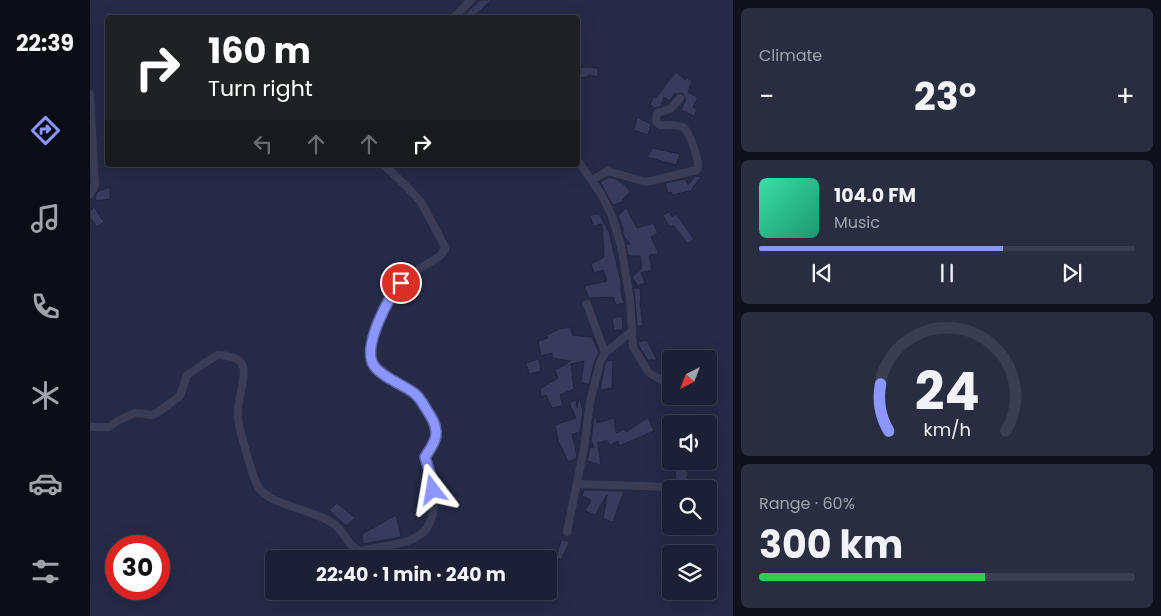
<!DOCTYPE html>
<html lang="en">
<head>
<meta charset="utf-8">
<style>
  :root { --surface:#1c2034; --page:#292d40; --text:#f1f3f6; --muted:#a0a3ac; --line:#3a3e4f; --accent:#8c96ff }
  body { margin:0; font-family:Poppins,sans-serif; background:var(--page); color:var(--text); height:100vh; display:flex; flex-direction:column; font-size:19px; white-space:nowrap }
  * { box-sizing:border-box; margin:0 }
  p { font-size:16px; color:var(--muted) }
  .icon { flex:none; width:28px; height:28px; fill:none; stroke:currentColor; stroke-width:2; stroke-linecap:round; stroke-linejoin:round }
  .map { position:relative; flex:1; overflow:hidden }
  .drawer { display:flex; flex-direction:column; gap:8px; padding:8px; background:#0f121d; width:428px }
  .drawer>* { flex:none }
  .top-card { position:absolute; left:15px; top:15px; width:475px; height:152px; border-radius:5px; box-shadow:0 5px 20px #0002,0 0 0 1px var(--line); background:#202124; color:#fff; overflow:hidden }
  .needle { width:32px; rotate:222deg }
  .fabs { position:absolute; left:572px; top:350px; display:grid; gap:10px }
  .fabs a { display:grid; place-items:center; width:55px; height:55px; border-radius:5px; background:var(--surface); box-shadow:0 5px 20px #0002,0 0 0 1px var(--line); font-size:25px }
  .speed { position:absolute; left:15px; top:535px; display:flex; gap:10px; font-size:25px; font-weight:700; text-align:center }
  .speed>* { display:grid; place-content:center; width:65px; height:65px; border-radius:50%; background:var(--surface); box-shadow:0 5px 20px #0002,0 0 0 1px var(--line); line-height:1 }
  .speed .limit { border:8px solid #d22; background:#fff; color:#111 }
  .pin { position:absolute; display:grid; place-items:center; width:42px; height:42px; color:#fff; margin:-21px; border:2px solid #fff; border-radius:50%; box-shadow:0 1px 5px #0007 }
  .me { position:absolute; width:55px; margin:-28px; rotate:346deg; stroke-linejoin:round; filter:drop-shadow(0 0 4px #0008) }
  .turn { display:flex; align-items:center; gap:18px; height:105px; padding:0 20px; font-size:22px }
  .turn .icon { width:65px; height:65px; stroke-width:2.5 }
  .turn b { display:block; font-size:35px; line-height:42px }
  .lanes { display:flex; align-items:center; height:48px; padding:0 20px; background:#0003; justify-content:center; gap:25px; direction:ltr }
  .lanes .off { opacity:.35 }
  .big { font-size:38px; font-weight:700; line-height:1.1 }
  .drawer .tile { flex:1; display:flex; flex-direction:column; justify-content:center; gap:8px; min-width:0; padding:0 18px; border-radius:8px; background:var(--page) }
  .drawer .dial { align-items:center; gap:0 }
  .dial svg { height:130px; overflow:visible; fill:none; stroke:var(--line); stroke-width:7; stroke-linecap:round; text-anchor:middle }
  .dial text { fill:var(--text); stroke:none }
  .song { display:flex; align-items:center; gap:15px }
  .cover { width:60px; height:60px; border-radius:8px; background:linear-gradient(135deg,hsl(160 70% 55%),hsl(160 70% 35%)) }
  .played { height:5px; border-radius:2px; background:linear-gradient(90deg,var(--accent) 65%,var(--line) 65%) }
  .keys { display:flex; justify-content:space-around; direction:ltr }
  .heat { display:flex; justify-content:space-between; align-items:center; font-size:28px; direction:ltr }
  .charge { height:8px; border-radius:4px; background:linear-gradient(90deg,#34c759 60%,var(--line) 0) }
  .trip { position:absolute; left:175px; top:550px; width:292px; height:50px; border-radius:5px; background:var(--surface); box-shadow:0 5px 20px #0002,0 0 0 1px var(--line); font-weight:700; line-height:50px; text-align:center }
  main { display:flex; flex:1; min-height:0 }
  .tabs { display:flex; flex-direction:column; width:90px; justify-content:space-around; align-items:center; background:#0b0d15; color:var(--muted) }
  .tabs .icon { width:35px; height:35px }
  .tabs .on { color:var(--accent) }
  .tabs b { font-size:22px; color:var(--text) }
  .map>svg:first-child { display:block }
</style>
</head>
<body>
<main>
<nav class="tabs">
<b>22:39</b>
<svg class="icon on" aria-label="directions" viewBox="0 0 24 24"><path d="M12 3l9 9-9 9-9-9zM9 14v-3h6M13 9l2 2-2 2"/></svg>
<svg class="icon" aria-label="music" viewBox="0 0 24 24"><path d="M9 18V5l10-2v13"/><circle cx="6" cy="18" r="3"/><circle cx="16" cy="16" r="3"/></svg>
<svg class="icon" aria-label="phone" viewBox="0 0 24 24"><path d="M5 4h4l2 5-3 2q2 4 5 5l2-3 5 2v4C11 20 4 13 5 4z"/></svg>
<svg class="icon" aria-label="climate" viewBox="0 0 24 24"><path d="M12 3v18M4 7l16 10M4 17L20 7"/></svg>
<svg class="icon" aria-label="car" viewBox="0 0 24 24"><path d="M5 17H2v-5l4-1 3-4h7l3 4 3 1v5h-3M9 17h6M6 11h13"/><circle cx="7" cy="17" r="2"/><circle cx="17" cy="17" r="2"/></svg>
<svg class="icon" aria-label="filters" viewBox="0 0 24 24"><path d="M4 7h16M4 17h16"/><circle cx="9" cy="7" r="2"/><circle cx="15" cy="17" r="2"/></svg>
</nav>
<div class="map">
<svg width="644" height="616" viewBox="0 0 644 616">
  <rect width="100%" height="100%" fill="#252a46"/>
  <g fill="#373c5c" stroke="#21243c">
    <polygon points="390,0 401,0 391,10 379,18 371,18"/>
    <polygon points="496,67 508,68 508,77 498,75 498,77 490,78 490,68"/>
    <polygon points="586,72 595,80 596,77 602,81 598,92 608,98 603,107 607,110 604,116 591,110 596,99 592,93 584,94 580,101 574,97 571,106 565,108 560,105 563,97 566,98"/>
    <polygon points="547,117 561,124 558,135 544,130"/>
    <polygon points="563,148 590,154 586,165 557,157"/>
    <polygon points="605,176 611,177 602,189 603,190 583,195 581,192 578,193 575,183 595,179 598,185"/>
    <polygon points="519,177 526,179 536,186 540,192 532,200 533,202 523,205 510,182"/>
    <polygon points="20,187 20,199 6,201 5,197 7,192"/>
    <polygon points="4,207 14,222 7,227 0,218 0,211"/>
    <polygon points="536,208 547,228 563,223 568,233 561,237 569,254 559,255 562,270 551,273 555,283 548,286 542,277 552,268 550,256 538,256 536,244 540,244 535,238 532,231 534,231 528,216"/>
    <polygon points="579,211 582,217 586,214 604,239 598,244 583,225 580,227 573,216"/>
    <polygon points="509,214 519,232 531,282 531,293 534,303 526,305 523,297 499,298 494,286 517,281 513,270 504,273 501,264 514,257 512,224 503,226 500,215"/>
    <polygon points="544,288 550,288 551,303 550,302 553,326 547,326"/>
    <polygon points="532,316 533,330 524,330 522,318"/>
    <polygon points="481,327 482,335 502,337 509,353 505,360 499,385 491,382 494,361 481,364 484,389 470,395 473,406 462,408 456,395 451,397 450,389 468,378 465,370 481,361 462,358 462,353 451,356 448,341 458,338 456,335 470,329"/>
    <polygon points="557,340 567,360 558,360 550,348 548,342"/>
    <polygon points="449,359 451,371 439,374 436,363"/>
    <polygon points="523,360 522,388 510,390 515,364 517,361"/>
    <polygon points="489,397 493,410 490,432 482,434 487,456 486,459 478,462 468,440 465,425 486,418 479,403 486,400 487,408"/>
    <polygon points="504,417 506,417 507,423 524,418 526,433 534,429 536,432 558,417 564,431 529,446 528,441 520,445 517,440 508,443 511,465 497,461 500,447 504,448 501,441"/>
    <polygon points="584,461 597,461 598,475 593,489 587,489"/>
    <polygon points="494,490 534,491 523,522 513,519 517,495 505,515 495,511 501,500 492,496"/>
    <polygon points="247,503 265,518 256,526 239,510"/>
    <polygon points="306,515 311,537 273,544 272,534"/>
    <polygon points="471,540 480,541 471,560 466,557"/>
  </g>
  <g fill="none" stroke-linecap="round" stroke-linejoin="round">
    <g stroke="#3a3d55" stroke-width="8">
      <polyline points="363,18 381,0"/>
      <polyline points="0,94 5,185 0,194"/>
      <polyline points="488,161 511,194 522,216 531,246 540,299 543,347 559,373 581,385"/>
      <path d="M502,180L518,171L556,182L607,170C611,164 600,133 594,128C588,124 577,125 570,125L566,121L567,113L580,109L590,98"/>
      <polyline points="497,304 515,353"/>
      <path d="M0,427H19L29,420L45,413L62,415L67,413L90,396L97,375L127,355C135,355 150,357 153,366C156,376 149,397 148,408C147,420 150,430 153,441C158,456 161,475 169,488C180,505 225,510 244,524C254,531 258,547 270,551C318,541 351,545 343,483C341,474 336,466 335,457L346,437L347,430L342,419L326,394L287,370C271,351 294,301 309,285C319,273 337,265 350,256L355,249L354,245L331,202L316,186L294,165"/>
      <polyline points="487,484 582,487"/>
      <polyline points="477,532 494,448 500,402 510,362 515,353 542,331"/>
    </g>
  </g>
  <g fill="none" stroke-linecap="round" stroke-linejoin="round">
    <g stroke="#5b62a6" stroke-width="12">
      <path id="route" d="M311,283C298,297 273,346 283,364C289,376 314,385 324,393C331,398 335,408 340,415C351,433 346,441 335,457L342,480L343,490"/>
    </g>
    <use href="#route" stroke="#8c96ff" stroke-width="9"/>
  </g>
</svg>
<div class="fabs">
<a><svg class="needle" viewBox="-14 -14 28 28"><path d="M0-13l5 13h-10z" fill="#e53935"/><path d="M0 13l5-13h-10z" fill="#a0a3ac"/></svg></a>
<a><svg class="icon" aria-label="sound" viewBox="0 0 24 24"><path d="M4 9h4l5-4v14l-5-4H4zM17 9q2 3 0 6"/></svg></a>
<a><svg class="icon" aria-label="search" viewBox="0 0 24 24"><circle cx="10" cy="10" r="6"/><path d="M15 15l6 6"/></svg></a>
<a><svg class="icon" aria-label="layers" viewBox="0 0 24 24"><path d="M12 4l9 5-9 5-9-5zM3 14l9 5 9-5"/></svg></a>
</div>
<div class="speed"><div class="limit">30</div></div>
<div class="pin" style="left:311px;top:283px;background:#d93025"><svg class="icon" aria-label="arrive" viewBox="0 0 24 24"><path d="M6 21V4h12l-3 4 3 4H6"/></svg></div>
<svg class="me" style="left:343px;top:490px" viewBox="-20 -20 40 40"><path d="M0-17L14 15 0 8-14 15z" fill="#8c96ff" stroke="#fff" stroke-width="4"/></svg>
<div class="trip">22:40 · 1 min · 240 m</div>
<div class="top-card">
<div class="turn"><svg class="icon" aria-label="right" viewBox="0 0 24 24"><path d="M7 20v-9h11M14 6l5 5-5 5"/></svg><div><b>160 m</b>Turn right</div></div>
<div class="lanes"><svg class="icon off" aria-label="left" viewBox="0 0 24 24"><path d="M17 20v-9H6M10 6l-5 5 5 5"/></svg><svg class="icon off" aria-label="ahead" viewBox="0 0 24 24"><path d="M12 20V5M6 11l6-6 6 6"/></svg><svg class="icon off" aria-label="ahead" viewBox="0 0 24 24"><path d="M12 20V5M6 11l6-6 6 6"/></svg><svg class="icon" aria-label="right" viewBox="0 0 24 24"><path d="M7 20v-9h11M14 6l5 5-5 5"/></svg></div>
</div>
</div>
<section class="drawer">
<div class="tile"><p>Climate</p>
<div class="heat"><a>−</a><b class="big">23°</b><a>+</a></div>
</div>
<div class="tile">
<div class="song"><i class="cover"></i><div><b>104.0 FM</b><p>Music</p></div></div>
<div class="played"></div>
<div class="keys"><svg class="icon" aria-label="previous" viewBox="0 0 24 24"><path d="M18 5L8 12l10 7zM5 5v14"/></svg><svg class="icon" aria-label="pause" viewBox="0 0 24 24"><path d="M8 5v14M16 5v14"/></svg><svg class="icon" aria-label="next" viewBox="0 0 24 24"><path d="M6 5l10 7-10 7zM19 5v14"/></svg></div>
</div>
<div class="tile dial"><svg viewBox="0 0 100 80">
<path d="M14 69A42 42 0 1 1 86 69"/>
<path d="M14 69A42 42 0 0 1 9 40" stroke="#8c96ff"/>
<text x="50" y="56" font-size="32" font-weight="700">24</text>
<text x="50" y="72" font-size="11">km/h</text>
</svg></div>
<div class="tile"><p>Range · 60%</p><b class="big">300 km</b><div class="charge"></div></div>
</section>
</main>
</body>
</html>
